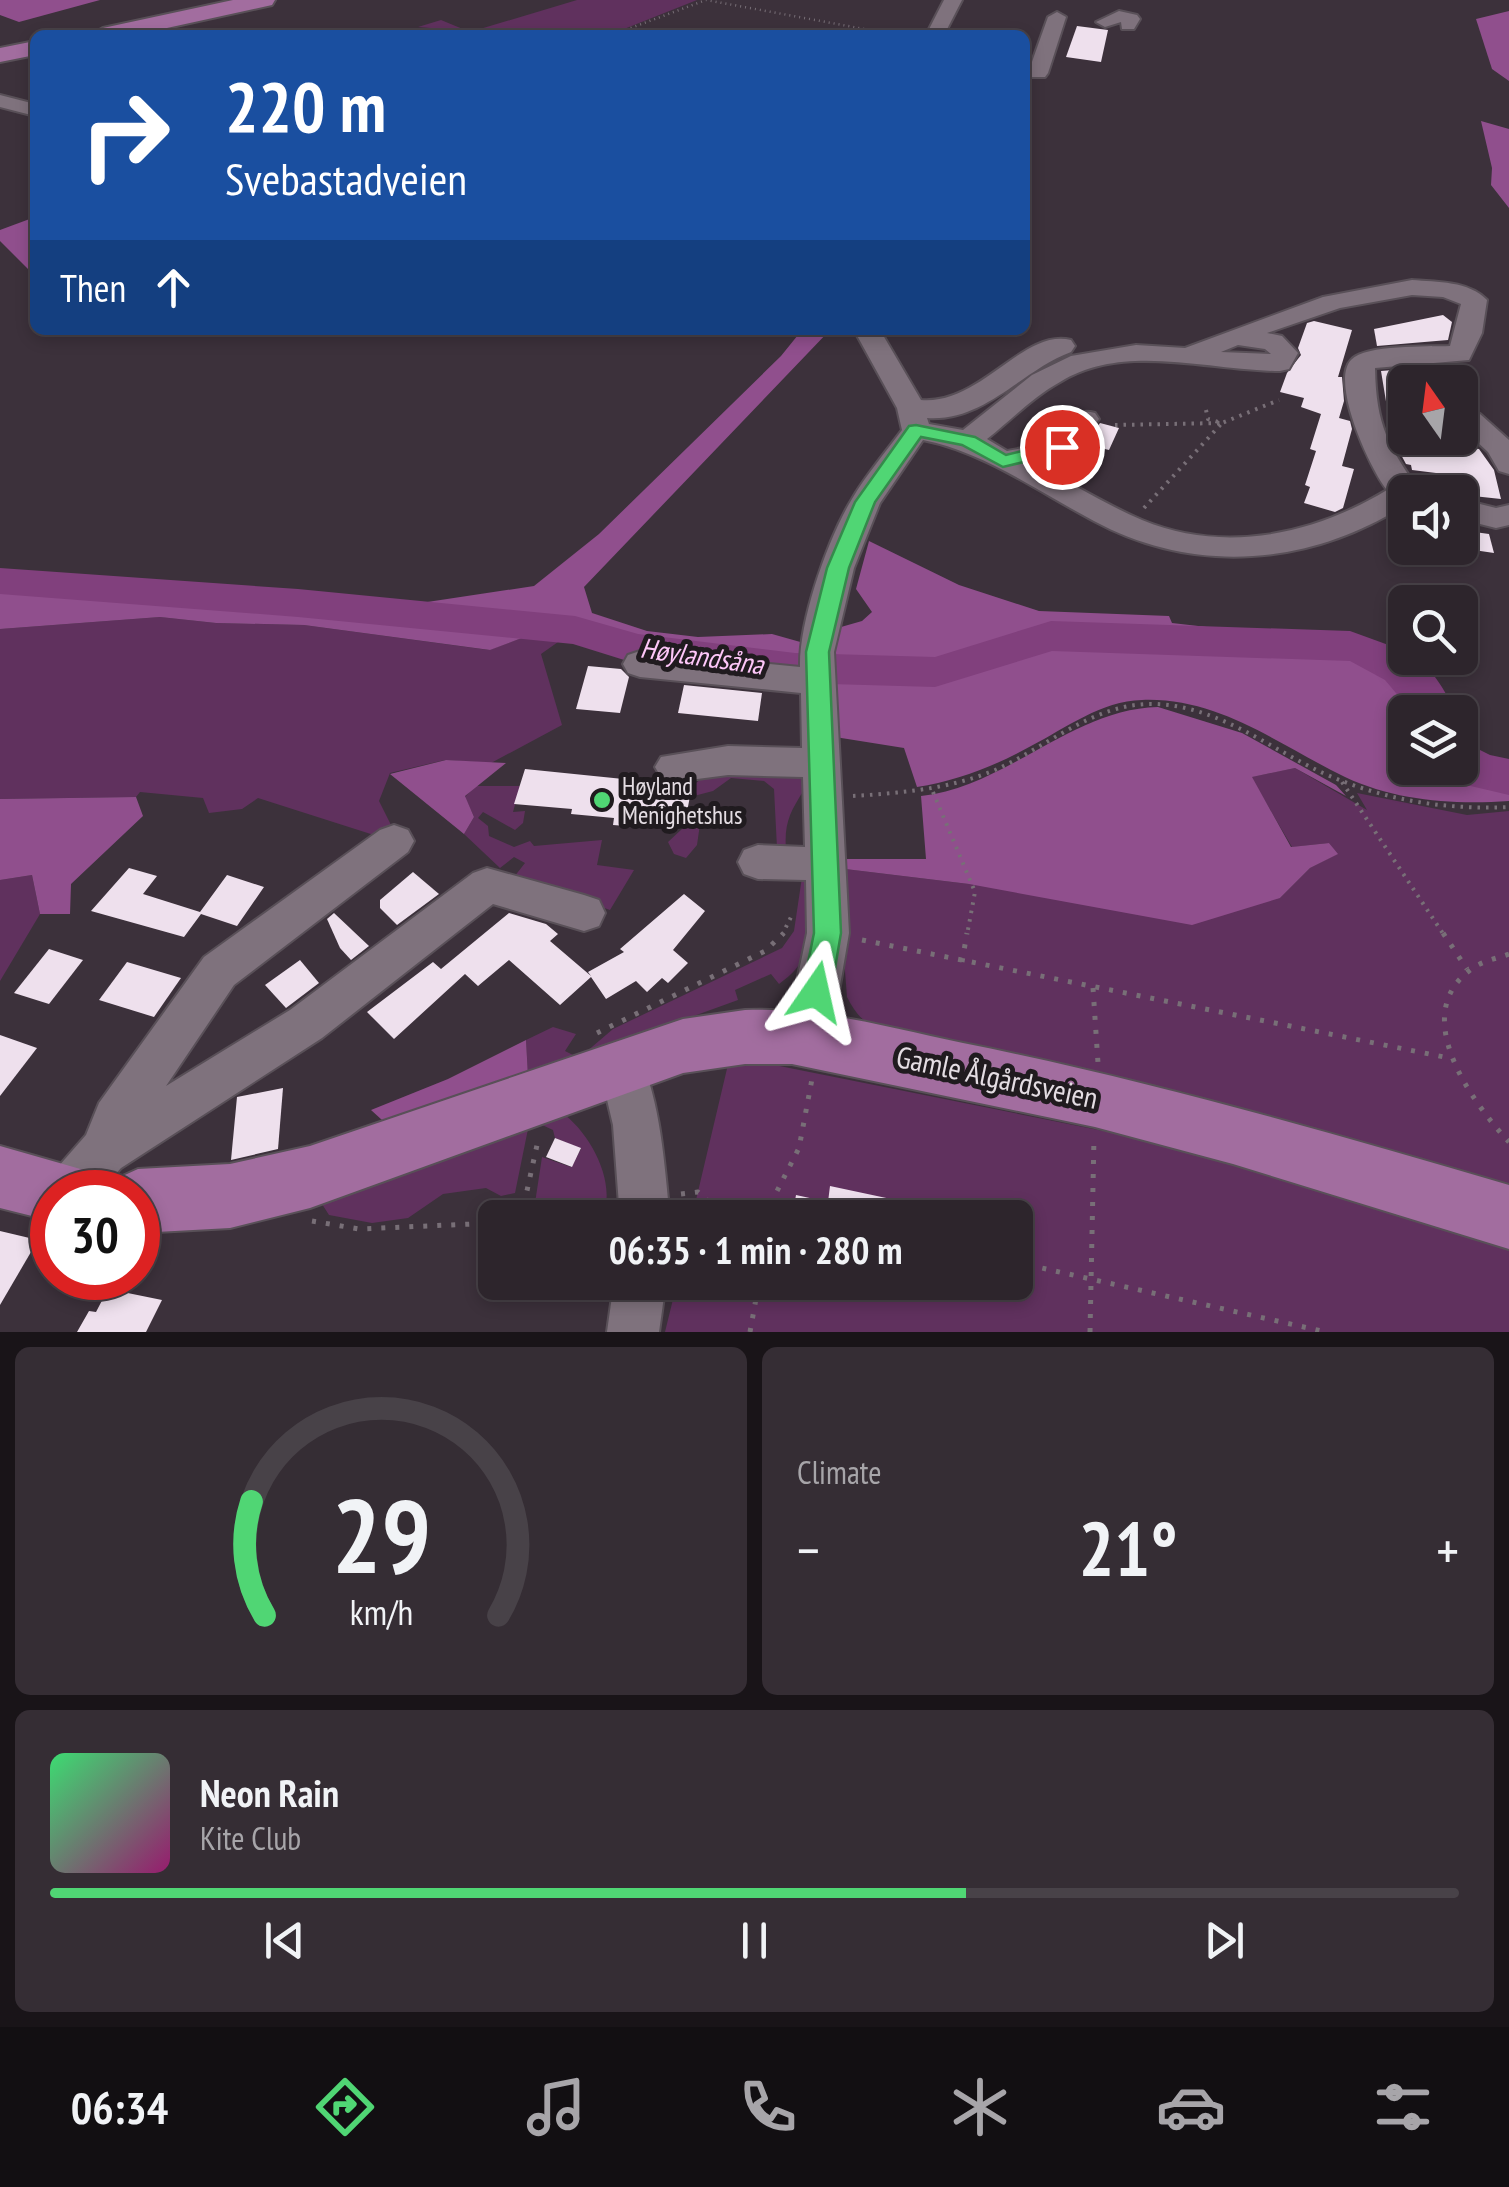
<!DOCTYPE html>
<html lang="en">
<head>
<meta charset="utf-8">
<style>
  :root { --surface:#2d252c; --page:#352d34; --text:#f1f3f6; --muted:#a7a5a9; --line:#484248; --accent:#50d674 }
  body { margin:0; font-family:"PT Sans Narrow",sans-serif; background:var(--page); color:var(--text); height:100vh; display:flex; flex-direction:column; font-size:38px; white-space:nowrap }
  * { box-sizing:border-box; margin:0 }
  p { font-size:32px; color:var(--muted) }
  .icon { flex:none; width:55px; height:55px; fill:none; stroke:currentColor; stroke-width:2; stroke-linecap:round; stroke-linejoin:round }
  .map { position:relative; height:1332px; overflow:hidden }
  .details { display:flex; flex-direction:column; gap:15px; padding:15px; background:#191418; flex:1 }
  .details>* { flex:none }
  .banner { position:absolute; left:30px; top:30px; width:1000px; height:305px; border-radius:15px; box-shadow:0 5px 15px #0003,0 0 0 2px var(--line); background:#1a4fa0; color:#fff; overflow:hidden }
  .needle { width:65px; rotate:346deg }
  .tools { position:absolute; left:1388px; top:365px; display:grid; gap:20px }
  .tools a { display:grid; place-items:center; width:90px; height:90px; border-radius:15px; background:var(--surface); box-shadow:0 5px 15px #0003,0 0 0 2px var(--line); font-size:50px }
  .speed { position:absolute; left:30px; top:1170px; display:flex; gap:20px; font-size:50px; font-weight:700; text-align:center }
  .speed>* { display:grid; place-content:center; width:130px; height:130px; border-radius:50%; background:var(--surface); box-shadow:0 5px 15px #0003,0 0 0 2px var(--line); line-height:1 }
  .speed .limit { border:15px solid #d22; background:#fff; color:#111 }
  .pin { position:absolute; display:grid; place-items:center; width:85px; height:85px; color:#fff; margin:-42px; border:5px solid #fff; border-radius:50%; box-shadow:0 2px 10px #0007 }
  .me { position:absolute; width:110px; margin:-55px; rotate:11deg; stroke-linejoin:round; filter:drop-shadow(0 0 8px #0008) }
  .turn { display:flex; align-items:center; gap:35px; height:210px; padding:0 30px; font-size:45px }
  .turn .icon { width:130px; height:130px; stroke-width:2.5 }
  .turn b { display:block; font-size:70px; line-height:85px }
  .then { display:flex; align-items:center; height:95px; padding:0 30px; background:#0003; gap:20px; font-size:38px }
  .big { font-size:75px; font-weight:600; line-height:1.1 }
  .details .widget { flex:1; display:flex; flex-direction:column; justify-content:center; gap:15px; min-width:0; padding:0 35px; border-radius:15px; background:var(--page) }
  .details .dial { align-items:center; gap:0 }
  .dial svg { height:260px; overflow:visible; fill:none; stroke:var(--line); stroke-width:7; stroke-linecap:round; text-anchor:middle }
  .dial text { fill:var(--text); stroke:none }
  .song { display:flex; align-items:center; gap:30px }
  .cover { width:120px; height:120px; border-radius:15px; background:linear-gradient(135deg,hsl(140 70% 55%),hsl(320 70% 35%)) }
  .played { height:10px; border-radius:5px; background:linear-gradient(90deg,var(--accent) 65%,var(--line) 65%) }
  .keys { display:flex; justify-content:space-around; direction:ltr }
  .heat { display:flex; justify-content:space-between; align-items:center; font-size:55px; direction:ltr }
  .details .tiles { flex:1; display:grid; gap:15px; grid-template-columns:1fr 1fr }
  .widget:last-child { grid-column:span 2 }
  .trip { position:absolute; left:478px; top:1200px; width:555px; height:100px; border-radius:15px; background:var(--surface); box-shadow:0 5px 15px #0003,0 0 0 2px var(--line); font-weight:600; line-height:100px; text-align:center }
  .tabs { display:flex; height:160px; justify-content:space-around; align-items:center; background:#120f12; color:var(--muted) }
  .tabs .icon { width:70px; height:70px }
  .tabs .selected { color:var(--accent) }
  .tabs b { font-size:45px; color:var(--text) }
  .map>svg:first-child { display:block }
</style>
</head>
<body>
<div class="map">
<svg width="1509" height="1332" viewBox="0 0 1509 1332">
  <rect width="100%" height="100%" fill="#3c313b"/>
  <g fill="#60315e">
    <polygon points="577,0 697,0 609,35 464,35 455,30 418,27 441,20 470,32"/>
    <polygon points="160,617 216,623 304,625 489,650 532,634 568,635 541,654 562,725 491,763 445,760 390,773 379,801 394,831 377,836 258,798 242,809 209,813 203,798 140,792 136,797 0,799 0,629"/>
    <path d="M1295,768L1367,810L1357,793L1467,815L1509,811V1198L1184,1092L898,1039C873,1030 859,1021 847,997L837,868L969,884L1280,898L1310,868L1337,854L1329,843L1292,847L1251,777Z"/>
    <path d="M790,770L801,779L804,790C790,812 784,823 786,850L777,848L774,789L764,781L731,778L713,791L690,797L692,786L705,776Z"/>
    <polygon points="475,786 520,786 513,812 525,811 523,823 515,830 483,812 478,818 488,826 489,836 514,847 530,841 534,846 602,840 597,865 634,870 610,910 514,877 525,863 514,857 500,868 464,834 474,817 465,797"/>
    <polygon points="687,814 701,817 697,845 686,858 674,854 668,842 682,829"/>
    <polygon points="32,875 40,914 0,981 0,880"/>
    <path d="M810,875C811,921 821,955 779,984L771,974L735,990L738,1000L528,1076L526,1040L553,1027L576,1034L565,1051L579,1058L613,1029L782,948L794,931L802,877Z"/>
    <polygon points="730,1056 1313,1173 1509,1238 1509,1332 665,1332 677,1283 1015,1282 1015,1218 692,1217"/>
    <path d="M561,1112C587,1130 611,1172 606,1204L576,1213H542L535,1203L542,1157L571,1167L581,1149L555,1138L553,1130L540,1124L528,1129L515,1193L501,1196L486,1188L443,1194L408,1218L372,1223L329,1215L322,1204Z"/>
  </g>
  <g fill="#904f8d">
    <polygon points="0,0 100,0 19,22 0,15"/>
    <polygon points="1509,11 1509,81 1492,69 1476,19"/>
    <polygon points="1481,121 1509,129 1509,208 1491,185 1492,168"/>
    <polygon points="35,217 35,268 29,270 0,241 0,230"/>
    <polygon points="802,330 830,330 584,587 592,613 647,631 698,637 772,634 811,645 810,666 651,658 567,635 532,634 490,650 304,625 216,623 160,617 0,629 0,576 414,604 534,586 599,534 781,356"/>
    <path d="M869,541L959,585L1039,611L1169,616L1172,623L1405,650L1408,677L1428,712H1405V768H1460V761L1474,772L1509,783V801C1455,805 1396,801 1345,777C1279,745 1219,697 1142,700C1101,701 1066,728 1031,746C995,766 957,781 917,787L904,748L835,737L834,629L862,621L872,612L856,589Z"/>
    <path d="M1158,707L1242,733L1336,785L1346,796L1295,768L1252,777L1291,847L1329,843L1338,854L1310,868L1280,898L1192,925L969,884L837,868L836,859H926L921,796C1006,787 1072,709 1158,707Z"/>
    <polygon points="446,760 506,763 465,796 474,817 464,834 390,774"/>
    <polygon points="136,797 143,816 71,884 70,914 40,914 32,875 0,880 0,799"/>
    <polygon points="526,1040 528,1076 393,1130 371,1110 448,1079"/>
  </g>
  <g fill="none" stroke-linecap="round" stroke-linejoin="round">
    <g fill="#81407d" fill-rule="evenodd">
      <path d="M0,568L298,589L575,616L638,634L795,653L935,657L1051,621L1350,631L1405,651V658C1430,658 1445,693 1456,712H1412L1385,680L1350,661L1052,651L935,687L795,683L637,664L573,644L298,617L0,594Z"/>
      <polygon points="1460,740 1490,755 1509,759 1509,795 1462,784 1444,770 1442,768 1460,768"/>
    </g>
  </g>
  <g fill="#eee0ed">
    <polygon points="1077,26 1108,30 1101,62 1066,57"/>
    <polygon points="1443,315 1452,322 1448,340 1377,346 1374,329"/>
    <polygon points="1314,321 1352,330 1338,377 1342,377 1344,401 1339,418 1350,421 1352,429 1342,466 1354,469 1343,508 1335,512 1304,503 1310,487 1305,485 1316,451 1310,449 1321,414 1301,407 1304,398 1280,392 1287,373 1301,355 1298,348 1307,323"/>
    <polygon points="1417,368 1420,382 1405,382 1405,438 1431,438 1432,443 1479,449 1494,470 1501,499 1473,496 1468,477 1412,470 1411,465 1406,464 1392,438 1381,371"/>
    <polygon points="1100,423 1119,428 1109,450 1084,444"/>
    <polygon points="1460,530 1489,534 1494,553 1460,548"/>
    <polygon points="588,666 621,669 629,677 620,713 576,709"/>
    <polygon points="684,685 762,693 758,721 678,713"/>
    <polygon points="525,769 692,786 686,817 664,815 660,821 652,820 651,828 613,825 614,818 571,814 572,809 514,804"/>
    <polygon points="129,868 157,876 143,894 200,912 227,875 264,887 237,926 201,914 184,937 91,911"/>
    <polygon points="413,872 439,894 397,925 380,908 380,900"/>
    <polygon points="684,894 705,911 673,950 688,963 668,983 662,978 647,992 636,981 606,999 591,977 560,1005 509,960 478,986 465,974 394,1039 367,1012 433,962 441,969 509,913 546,924 558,934 550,941 591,976 588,972 624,952 620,949"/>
    <polygon points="334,913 369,946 351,960 340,948 327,919"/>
    <polygon points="49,949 83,960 49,1004 14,993"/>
    <polygon points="300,960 319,983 286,1008 265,985"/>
    <polygon points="127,962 181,978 154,1017 99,1000"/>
    <polygon points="0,1035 37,1048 0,1096"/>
    <polygon points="283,1088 278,1149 231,1160 237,1097"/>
    <polygon points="555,1138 581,1148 572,1167 546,1157"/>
    <polygon points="830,1186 938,1209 937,1218 792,1218 796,1195 828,1202"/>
    <polygon points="0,1231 38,1240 0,1305"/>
    <polygon points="108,1289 162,1300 146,1332 77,1332 89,1311 96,1312"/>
  </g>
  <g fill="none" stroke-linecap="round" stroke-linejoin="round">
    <g stroke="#595058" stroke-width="4">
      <g id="minor">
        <polygon points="944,0 962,0 944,35 926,35"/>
        <polygon points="1119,11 1137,15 1140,19 1134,29 1122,29 1121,22 1105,27 1096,22"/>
        <polygon points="1057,12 1066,17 1048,73 1045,77 1031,77 1028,73 1048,17"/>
        <polygon points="0,95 35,104 35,116 0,107"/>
        <path d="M1412,280C1437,282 1469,281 1487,300L1482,333L1469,360L1375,368C1376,427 1389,446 1420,492H1405V505C1310,566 1194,575 1094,521C1039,492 984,452 923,440L880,503L854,568L834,652L849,933L831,1038L824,1053L808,1059L792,1053L785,1038L807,933L806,880L758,879L744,874L738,862L744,850L758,845L805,847L803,777L728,775L674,782L661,777L655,767L661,757L728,746L802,748L801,693L640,677L628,673L623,664L628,655L640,651L800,667C799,621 828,538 852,499C866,475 885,453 902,430L897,408L854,330H880L921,400C981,405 1023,328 1071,340L1075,346L1071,352C1022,370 985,422 927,418L929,424L963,430L1032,375L1071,356L1136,345L1185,348L1323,297ZM1412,295L1443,297L1461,304L1450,346C1428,347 1366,344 1351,360C1330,382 1370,469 1387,490C1313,535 1224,554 1142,520C1104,504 1069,481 1032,463L1072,453L1099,419L1095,413C1068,406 1069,432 1049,441C1037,447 1020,448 1007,451L987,439C1011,420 1033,397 1060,382C1125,342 1208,371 1280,371L1289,369L1298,353L1282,336L1267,333L1340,308ZM1238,345L1265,349L1271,354L1221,352Z"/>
        <polygon points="1470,411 1480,414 1509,440 1509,474 1499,471 1488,452 1460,426 1460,414"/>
        <polygon points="1460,499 1496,508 1509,505 1509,525 1496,528 1460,519"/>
        <polygon points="394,825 408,830 414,841 408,852 234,985 166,1086 290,1010 473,873 487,868 584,895 599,900 605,913 599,926 584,931 493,904 322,1038 121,1168 100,1192 52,1192 51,1209 43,1192 51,1175 86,1135 99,1103 204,957 380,830"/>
        <path d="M622,1044L638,1051C661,1104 664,1161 670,1218H620L613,1125L599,1066L606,1051Z"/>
        <polygon points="614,1282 666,1282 659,1332 607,1332"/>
      </g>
    </g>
    <g stroke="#595058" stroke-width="4">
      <g id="major">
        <polygon points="233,0 275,0 272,5 135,35 91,35 103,28"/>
        <polygon points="35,41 35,55 0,62 0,48"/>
        <path d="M745,1010C819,1007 891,1028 963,1043C1148,1080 1328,1132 1509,1185V1249L1233,1164L1095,1127L792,1064H745L683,1073L310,1208L230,1228L138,1233V1192H110L116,1179L138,1169L230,1164L310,1146L683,1019Z"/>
        <polygon points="0,1146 84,1170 93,1192 52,1192 52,1221 0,1208"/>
      </g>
    </g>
    <g stroke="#786f77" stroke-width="2.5" stroke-dasharray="1 4" stroke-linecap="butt">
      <polyline points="400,35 418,30"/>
      <polyline points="612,35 706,0 897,35"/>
    </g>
    <g stroke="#786f77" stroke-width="4" stroke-dasharray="2.5 6" stroke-linecap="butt">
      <polyline points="1206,410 1208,419 1222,423 1279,400"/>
      <polyline points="1115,425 1222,423"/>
      <polyline points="1144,508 1222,423"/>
      <polyline points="1342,782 1444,935"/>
      <polyline points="933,792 975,892 967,935"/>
      <path d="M853,796C901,793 950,789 995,770C1047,747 1095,702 1155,704C1218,706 1269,748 1323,773C1383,800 1444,810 1509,807"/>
      <polyline points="782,935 793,913"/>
    </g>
    <g stroke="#786f77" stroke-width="5" stroke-dasharray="4 10" stroke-linecap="butt">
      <polyline points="1443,933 1467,969"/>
      <polyline points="862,940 1449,1058"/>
      <path d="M1509,954C1498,958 1483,961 1473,968C1407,1013 1471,1101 1509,1142"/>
      <polyline points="962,962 967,933"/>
      <polyline points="1093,988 1098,1063"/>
      <polyline points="597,1033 765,951 784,933"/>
      <polyline points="681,1194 698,1192 727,1218"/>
      <polyline points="521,1218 539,1136"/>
      <polyline points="771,1218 774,1197 799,1148 812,1079"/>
      <polyline points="312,1221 359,1229 495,1223"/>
      <polyline points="1015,1262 1326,1332"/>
      <polyline points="750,1332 759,1282"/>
      <polyline points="1090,1332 1094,1137"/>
    </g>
    <use href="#minor" fill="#7f727d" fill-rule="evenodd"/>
    <use href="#major" fill="#a26d9f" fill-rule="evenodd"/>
  </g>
  <polygon fill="#50d674" stroke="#348b4b" stroke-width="2.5" points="916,425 975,437 1006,455 1062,441 1072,447 1069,451 1003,467 962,445 921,437 875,502 849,568 829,652 841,933 831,992 827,1002 816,1005 806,1002 802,992 814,933 806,652 827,568 855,502 909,426"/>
  <circle fill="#50d674" stroke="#201b1f" stroke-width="4" cx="602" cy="800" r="10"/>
  <g text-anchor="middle" stroke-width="10" stroke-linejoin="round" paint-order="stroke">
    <g font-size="25" fill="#e4dde3" stroke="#201b1f" text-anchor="start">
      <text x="622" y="795">Høyland<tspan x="622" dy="29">Menighetshus</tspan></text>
    </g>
    <g font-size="28" font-style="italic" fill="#fec7f9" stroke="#201b1f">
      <text transform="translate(702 656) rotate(8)" y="10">Høylandsåna</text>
    </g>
    <g font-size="30" fill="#e4dde3" stroke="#201b1f">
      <text transform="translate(997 1078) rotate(12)" y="10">Gamle Ålgårdsveien</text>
    </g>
  </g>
</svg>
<div class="tools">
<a><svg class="needle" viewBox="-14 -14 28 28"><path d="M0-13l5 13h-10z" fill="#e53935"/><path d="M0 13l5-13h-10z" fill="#a7a5a9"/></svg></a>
<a><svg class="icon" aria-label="sound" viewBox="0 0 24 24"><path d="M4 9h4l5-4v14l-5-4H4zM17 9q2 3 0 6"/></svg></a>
<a><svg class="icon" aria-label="search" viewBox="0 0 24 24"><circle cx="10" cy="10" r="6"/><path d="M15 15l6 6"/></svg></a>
<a><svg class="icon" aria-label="layers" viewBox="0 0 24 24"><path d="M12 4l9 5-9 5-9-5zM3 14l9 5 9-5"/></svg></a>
</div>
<div class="speed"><div class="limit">30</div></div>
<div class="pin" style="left:1062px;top:447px;background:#d93025"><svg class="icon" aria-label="arrive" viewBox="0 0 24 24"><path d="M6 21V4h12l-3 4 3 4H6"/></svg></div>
<svg class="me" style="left:816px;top:992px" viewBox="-20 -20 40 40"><path d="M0-17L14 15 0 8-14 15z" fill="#50d674" stroke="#fff" stroke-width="4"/></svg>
<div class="trip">06:35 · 1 min · 280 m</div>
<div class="banner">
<div class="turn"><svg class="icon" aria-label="right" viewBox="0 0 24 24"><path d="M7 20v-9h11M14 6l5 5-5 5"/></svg><div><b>220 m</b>Svebastadveien</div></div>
<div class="then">Then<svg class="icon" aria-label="ahead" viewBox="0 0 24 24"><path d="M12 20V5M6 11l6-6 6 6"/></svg></div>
</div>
</div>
<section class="details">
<div class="tiles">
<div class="widget dial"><svg viewBox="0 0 100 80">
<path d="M14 69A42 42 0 1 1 86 69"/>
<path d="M14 69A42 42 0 0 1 10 34" stroke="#50d674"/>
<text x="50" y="56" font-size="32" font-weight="700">29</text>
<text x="50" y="72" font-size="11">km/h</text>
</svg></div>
<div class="widget"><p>Climate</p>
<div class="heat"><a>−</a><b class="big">21°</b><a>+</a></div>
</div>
<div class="widget">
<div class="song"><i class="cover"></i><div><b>Neon Rain</b><p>Kite Club</p></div></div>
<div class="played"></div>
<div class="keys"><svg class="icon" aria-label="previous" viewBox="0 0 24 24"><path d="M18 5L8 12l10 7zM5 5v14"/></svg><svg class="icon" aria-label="pause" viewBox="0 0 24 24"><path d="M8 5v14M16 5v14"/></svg><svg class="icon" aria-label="next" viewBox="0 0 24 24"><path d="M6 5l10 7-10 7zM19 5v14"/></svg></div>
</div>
</div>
</section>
<nav class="tabs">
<b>06:34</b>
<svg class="icon selected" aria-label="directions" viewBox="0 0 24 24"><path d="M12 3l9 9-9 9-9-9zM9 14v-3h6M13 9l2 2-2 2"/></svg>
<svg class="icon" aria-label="music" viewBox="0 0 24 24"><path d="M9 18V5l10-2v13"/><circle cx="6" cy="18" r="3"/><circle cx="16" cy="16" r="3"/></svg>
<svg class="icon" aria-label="phone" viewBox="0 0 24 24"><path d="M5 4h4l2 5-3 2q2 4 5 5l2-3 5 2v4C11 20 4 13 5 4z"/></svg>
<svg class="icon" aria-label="climate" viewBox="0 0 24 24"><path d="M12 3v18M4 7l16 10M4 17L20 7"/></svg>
<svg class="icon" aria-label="car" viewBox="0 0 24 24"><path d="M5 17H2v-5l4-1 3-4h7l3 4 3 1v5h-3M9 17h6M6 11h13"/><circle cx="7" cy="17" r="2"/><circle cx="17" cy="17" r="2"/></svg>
<svg class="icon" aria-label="filters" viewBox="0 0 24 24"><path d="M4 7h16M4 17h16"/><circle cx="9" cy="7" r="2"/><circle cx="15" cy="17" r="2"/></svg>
</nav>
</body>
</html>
